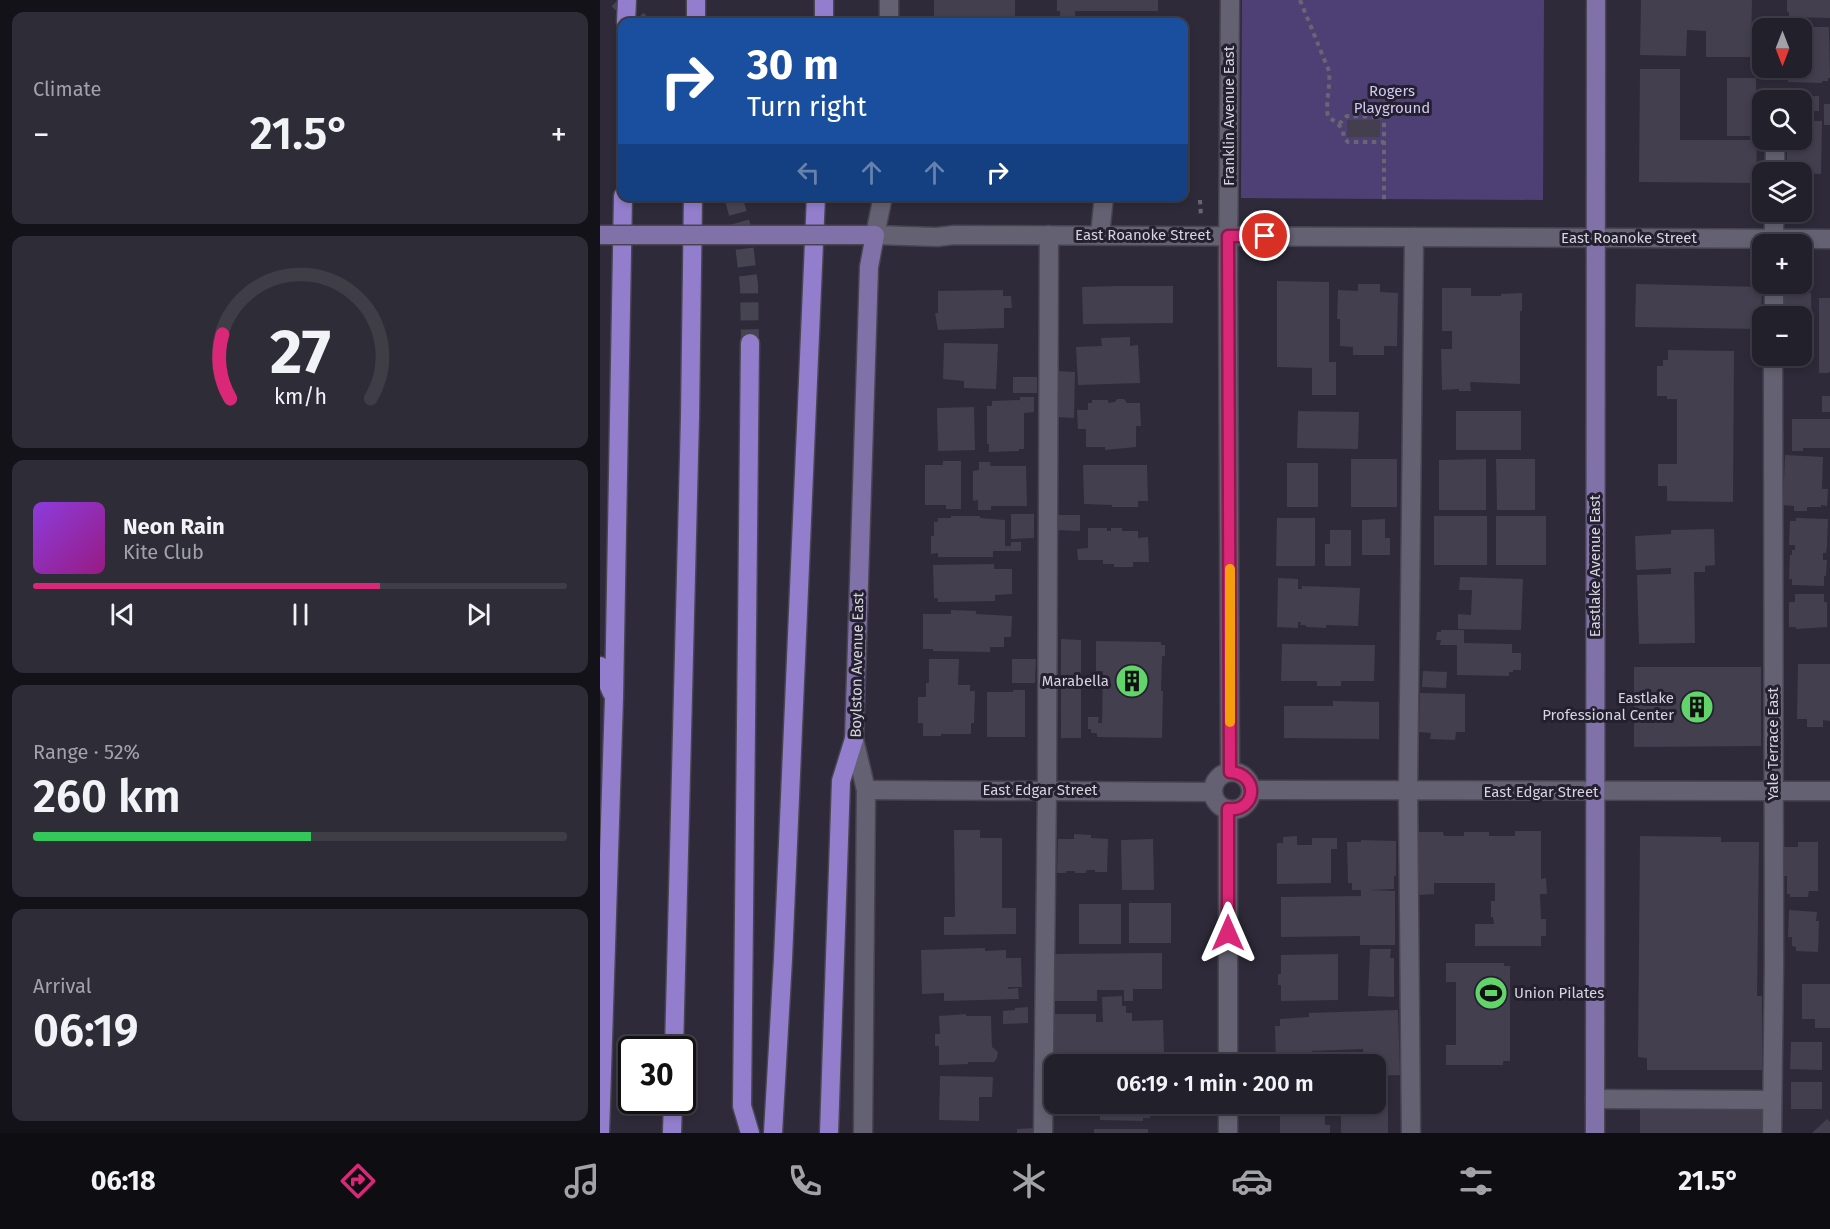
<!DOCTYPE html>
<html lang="en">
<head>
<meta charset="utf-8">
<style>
  :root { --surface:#22202b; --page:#2e2d37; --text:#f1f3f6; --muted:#a2a3a9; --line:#3f3e47; --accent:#db2777 }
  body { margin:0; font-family:"Fira Sans",sans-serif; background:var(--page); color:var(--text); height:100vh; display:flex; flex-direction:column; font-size:22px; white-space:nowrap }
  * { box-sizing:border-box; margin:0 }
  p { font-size:20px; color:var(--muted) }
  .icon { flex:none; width:33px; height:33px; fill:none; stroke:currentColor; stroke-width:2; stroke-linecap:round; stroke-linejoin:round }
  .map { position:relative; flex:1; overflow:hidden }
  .sheet { display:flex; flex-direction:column; gap:12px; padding:12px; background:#131218; width:600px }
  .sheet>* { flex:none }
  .banner { position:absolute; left:18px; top:18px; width:570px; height:183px; border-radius:12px; box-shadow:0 3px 9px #0003,0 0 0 2px var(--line); background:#1a4fa0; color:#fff; overflow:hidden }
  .needle { width:39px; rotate:180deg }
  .buttons { position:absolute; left:1152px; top:18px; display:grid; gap:12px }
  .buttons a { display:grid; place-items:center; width:60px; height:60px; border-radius:12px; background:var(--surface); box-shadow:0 3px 9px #0003,0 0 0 2px var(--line); font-size:30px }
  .speed { position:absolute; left:18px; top:1036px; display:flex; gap:12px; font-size:30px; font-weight:700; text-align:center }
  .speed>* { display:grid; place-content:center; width:78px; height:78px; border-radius:50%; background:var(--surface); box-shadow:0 3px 9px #0003,0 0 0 2px var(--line); line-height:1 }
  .speed .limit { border:3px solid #111; border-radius:9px; background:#fff; color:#111 }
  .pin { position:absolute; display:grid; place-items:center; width:51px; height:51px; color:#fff; margin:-26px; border:3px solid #fff; border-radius:50%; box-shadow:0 2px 6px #0007 }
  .me { position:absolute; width:66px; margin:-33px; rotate:0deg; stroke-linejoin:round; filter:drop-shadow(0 0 4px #0008) }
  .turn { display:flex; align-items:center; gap:21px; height:126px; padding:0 30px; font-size:27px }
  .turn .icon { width:78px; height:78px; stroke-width:2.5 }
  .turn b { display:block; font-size:42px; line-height:51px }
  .lanes { display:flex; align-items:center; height:57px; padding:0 30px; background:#0003; justify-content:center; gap:30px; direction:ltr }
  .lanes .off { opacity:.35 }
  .big { font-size:45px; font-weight:600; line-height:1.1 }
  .sheet .widget { flex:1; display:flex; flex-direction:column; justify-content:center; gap:9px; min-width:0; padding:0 21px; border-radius:12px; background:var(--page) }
  .sheet .dial { align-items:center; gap:0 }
  .dial svg { height:156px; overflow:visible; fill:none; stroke:var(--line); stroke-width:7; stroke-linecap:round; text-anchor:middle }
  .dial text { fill:var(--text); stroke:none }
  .song { display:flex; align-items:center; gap:18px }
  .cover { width:72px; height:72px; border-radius:9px; background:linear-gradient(135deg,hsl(270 70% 55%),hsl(310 70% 35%)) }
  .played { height:6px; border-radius:3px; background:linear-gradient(90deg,var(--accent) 65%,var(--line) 65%) }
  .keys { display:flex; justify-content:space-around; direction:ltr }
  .heat { display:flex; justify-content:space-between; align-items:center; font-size:33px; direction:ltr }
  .charge { height:9px; border-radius:4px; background:linear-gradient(90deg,#34c759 52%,var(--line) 0) }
  .trip { position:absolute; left:444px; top:1054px; width:342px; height:60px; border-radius:12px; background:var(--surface); box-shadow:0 3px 9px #0003,0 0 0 2px var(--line); font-weight:600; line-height:60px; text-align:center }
  .tabs { display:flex; height:96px; justify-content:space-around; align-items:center; background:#0e0d11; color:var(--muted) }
  .tabs .icon { width:42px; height:42px }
  .tabs .current { color:var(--accent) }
  .tabs b { font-size:27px; color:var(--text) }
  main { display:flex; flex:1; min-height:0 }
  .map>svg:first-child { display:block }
</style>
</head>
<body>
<main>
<section class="sheet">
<div class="widget"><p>Climate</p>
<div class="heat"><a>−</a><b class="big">21.5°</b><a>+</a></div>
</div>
<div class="widget dial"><svg viewBox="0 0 100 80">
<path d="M14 69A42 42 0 1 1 86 69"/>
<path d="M14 69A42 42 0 0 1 10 36" stroke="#db2777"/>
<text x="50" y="56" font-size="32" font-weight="700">27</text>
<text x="50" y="72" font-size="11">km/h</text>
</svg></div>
<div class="widget">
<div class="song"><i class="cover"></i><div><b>Neon Rain</b><p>Kite Club</p></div></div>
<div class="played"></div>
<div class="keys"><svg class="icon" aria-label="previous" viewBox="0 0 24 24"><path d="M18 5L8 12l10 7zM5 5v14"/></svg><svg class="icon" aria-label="pause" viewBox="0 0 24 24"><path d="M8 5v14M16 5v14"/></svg><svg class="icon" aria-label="next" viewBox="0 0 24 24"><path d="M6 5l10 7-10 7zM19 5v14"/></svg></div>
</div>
<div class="widget"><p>Range · 52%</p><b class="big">260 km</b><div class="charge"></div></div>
<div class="widget"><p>Arrival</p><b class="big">06:19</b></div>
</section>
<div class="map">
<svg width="1230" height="1133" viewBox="0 0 1230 1133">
  <rect width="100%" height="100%" fill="#2e2a39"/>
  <polygon fill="#4e4074" points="642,0 944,0 943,200 641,198"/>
  <g fill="#433f4f">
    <rect x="334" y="0" width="81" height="22"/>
    <polygon points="457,0 558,0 558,11 475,11 475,22 460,22 460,11 457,11"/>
    <polygon points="1041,0 1152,0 1151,57 1106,57 1106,31 1087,30 1086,56 1040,55"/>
    <polygon points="1187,0 1230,0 1230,18 1189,17 1189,12 1187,12"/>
    <polygon points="1202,27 1229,27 1230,78 1228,78 1228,81 1222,81 1222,83 1188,82 1188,78 1185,77 1185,68 1202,68"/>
    <polygon points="1040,69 1080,69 1080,140 1157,140 1156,183 1039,182"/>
    <rect x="1127" y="78" width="29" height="58"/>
    <polygon points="1219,96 1219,111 1202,111 1202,100 1193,100 1193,97"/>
    <rect x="1224" y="104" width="6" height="21"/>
    <rect x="747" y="120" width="33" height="17"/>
    <polygon points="1202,121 1222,121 1221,174 1187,172 1187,140 1202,140"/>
    <polygon points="677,281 729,282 729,362 736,362 736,395 712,395 712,368 677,367"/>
    <polygon points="758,284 780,284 780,292 798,293 797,346 784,346 784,355 753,355 753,347 740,346 740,319 737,319 738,290 758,291"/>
    <polygon points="1036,284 1162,287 1161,329 1035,327"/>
    <polygon points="519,286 573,286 573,323 483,324 482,287"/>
    <polygon points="842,288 871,288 871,296 901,296 901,294 922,293 922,311 920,311 920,384 870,382 871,391 859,391 859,389 842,390 841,349 852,349 852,331 842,331"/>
    <polygon points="403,290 403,296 411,296 412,308 404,308 404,328 338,330 335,313 338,313 338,291"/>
    <polygon points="1184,290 1196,290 1196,293 1211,293 1212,335 1202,335 1202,316 1184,316"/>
    <polygon points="1219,298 1230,298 1230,371 1229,373 1219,373"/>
    <polygon points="530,337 530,346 538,345 540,383 478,385 476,347 502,346 501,338"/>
    <polygon points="344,343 398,344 396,389 364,388 364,381 343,379"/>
    <polygon points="1068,350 1134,351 1133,502 1067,501 1067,486 1058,486 1058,464 1077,464 1077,399 1067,399 1067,396 1057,396 1057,366 1063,366 1063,360 1068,360"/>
    <polygon points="457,371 475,372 474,418 457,417"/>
    <rect x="413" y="377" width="24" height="16"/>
    <rect x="1222" y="396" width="8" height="16"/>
    <polygon points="420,397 434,397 434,412 424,413 424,449 419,449 419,451 389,452 389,444 387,444 387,406 392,406 392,401 420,400"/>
    <polygon points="517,399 524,399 527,403 540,403 541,426 536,426 536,447 505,450 505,447 486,447 486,429 478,429 477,410 488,410 488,403 492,403 492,400 508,400 508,403 515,402"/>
    <polygon points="374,407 375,450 338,451 337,408"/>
    <polygon points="698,411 759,412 758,449 697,448"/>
    <rect x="856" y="411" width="65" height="39"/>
    <polygon points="1192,419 1230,419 1230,448 1203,448 1203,451 1192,451"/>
    <polygon points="1185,455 1223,457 1222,489 1228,489 1227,506 1221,505 1221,507 1207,507 1207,511 1194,511 1194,506 1183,505"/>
    <rect x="751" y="459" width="46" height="48"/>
    <polygon points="886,459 886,510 839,510 839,460"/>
    <polygon points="896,459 935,459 935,510 897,510"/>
    <polygon points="343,461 361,461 361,509 346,509 346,505 325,505 325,465 343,465"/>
    <polygon points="379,462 390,462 390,466 426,466 427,506 391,506 391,510 378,510 378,500 373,501 373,471 379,470"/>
    <rect x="687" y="463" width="31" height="44"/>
    <polygon points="483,465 547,465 548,501 538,501 538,507 512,507 512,505 484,504"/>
    <polygon points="411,514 434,514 434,538 411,539"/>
    <polygon points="456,515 480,515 480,531 456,530"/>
    <polygon points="351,516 380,516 380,518 405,520 405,546 411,546 411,542 421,542 421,551 393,551 393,557 338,557 338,553 331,554 331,536 334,536 334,522 338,522 338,518 351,518"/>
    <rect x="834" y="516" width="53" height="49"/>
    <rect x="896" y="516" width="50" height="49"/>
    <polygon points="677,518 715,518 715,566 676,566"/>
    <polygon points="1196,518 1228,519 1227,547 1226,553 1223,553 1223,560 1227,560 1226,576 1224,576 1224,586 1192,585 1192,579 1189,579 1190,555 1192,555 1192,550 1195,550 1195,545 1189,545 1190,521 1196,521"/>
    <polygon points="785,519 785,538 790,538 790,555 762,555 762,520"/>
    <polygon points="488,528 507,528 507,531 511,531 511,528 522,528 522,531 538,531 538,538 548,537 549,562 533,562 533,567 514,567 514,564 503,564 503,560 478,560 477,549 488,548"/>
    <polygon points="1114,529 1115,565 1105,566 1105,572 1094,572 1095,643 1039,644 1037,575 1071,574 1071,568 1036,570 1035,536 1071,534 1071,530"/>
    <polygon points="730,530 751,530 751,566 725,566 725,544 730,544"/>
    <polygon points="394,564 394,569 412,569 412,594 395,595 395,601 338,602 338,598 334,598 333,565"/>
    <polygon points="860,577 923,579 921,630 858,629 858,614 871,615 872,590 859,590"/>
    <polygon points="678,578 698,579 698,589 702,589 702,586 760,588 758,626 726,625 726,628 707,627 705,625 700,625 701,622 698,622 698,628 677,627"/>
    <polygon points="1195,594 1224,594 1224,602 1227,602 1227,627 1196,629 1196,627 1189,627 1189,602 1195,602"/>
    <polygon points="351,610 376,611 376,614 412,616 411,637 404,637 404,647 390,647 390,652 333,651 333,649 323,649 323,614 351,614"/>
    <polygon points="841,630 864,630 864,643 912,644 912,653 921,653 921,670 913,670 913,672 909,672 909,676 857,675 857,645 840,645 841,640 836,640 837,632 841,632"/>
    <polygon points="461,639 481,640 481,738 461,738"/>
    <polygon points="496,641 561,642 561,645 565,645 565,656 562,656 561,691 563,691 562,738 497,737 497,733 491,733 491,729 488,729 488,717 499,717 498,723 502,723 503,671 496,671"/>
    <polygon points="682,644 775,645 774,681 741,681 741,686 717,686 717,681 681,681"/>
    <polygon points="329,659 359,659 358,685 370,685 370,691 375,691 374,723 371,723 371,734 341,734 341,736 323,736 323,723 318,723 318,697 326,697 326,683 329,683"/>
    <polygon points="412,659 436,659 435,683 412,683"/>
    <polygon points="1198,664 1230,664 1230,721 1223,720 1223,727 1207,727 1207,719 1197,719"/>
    <polygon points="1034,667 1161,667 1161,746 1034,747"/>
    <polygon points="823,671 847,672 846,688 822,687"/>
    <polygon points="413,690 425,690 425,737 387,737 387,692 413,692"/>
    <polygon points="820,693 865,694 865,732 856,732 855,740 830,739 831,733 819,732"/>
    <polygon points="733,701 779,702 779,739 684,738 684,706 733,706"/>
    <polygon points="354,830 380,830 380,838 402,838 402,908 416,908 416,934 344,935 344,917 355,917"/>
    <polygon points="915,831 941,831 941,879 946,878 947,894 940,894 941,919 946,919 946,936 941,936 941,946 875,946 875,924 894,924 893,917 891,917 891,901 895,901 895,883 834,883 834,894 818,895 817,832 843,832 844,836 864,836 864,832 889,832 889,836 915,836"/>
    <polygon points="474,834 491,835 491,838 508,839 507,872 495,872 495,870 486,870 486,873 475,873 475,871 466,871 466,873 457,873 458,839 474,839"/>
    <polygon points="697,836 697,845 712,845 712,838 737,838 737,849 731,849 731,883 677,884 677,843 683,843 683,837"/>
    <polygon points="1040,836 1121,837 1121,842 1159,842 1157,996 1162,996 1162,1070 1047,1070 1047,1058 1038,1057"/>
    <polygon points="553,839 554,890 522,890 521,840"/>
    <polygon points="761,840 796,841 796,876 794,876 794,889 769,890 795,891 795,945 760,945 760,936 681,937 681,897 761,896 761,890 752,890 752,883 748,883 747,842 761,842"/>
    <polygon points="1198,842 1218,842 1218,891 1209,891 1208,897 1190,897 1190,894 1187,894 1187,876 1183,876 1183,847 1198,847"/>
    <rect x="529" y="903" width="42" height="40"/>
    <rect x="479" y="904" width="42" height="40"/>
    <polygon points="1189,910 1217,912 1216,921 1219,921 1218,952 1196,951 1196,947 1192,946 1192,937 1188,937"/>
    <polygon points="385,948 385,951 406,950 406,958 421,958 422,987 408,987 408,989 418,988 419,999 344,1001 344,993 322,994 321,950"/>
    <polygon points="770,949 791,949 790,958 794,958 794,997 768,996"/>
    <polygon points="562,953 562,989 533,989 533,1001 524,1001 524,990 497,990 497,1001 455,1001 455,974 449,974 449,958 455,958 455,954"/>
    <polygon points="738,954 738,1000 681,1001 681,985 678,985 678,974 681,974 681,955"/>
    <polygon points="846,963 904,963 904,966 910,966 910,1061 903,1061 903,1065 846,1065 846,1045 856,1045 856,982 846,982"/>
    <polygon points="1202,984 1230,984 1230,1028 1215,1028 1215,1019 1202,1019"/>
    <polygon points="522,996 522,1006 526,1006 526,1013 532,1013 532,1021 563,1020 564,1055 454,1056 454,1014 496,1014 496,1022 503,1022 502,997"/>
    <polygon points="428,1007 428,1023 403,1024 403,1011 415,1010 415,1008"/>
    <polygon points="798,1010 800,1075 776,1076 776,1065 772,1065 772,1061 768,1061 764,1057 763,1049 712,1051 712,1059 676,1060 675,1026 680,1026 680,1019 709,1017 709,1013"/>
    <polygon points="366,1014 366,1016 391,1016 392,1047 398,1052 397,1058 394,1062 368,1062 368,1064 339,1065 339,1046 335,1046 335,1034 340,1034 339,1016"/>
    <polygon points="1191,1042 1222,1042 1222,1070 1190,1069"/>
    <polygon points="340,1076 393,1077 392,1097 379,1097 379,1121 339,1120"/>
    <rect x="1191" y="1082" width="31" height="27"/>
    <polygon points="776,1100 788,1100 788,1133 741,1133 741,1104 776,1104"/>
    <polygon points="500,1104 550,1104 550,1118 543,1118 543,1121 500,1120"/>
    <polygon points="680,1104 725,1104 725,1125 730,1125 730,1133 680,1133"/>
    <polygon points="1040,1106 1162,1107 1162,1118 1168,1118 1168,1133 1040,1133"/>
    <polygon points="1227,1119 1230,1122 1230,1133 1212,1133"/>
    <polygon points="434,1128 434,1133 417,1133 417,1129"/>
    <rect x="494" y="1129" width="54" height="4"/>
  </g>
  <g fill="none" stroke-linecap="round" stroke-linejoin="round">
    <g stroke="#474452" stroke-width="18" stroke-dasharray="18 9" stroke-linecap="butt">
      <polyline points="18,0 40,22"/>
      <polyline points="133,196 142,228 149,285 150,343"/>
    </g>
    <g stroke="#484551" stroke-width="21">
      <g id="minor">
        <polyline points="630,0 628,272 630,772"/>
        <polyline points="289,22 289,0"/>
        <polyline points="1175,100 1175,99"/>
        <polyline points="1175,172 1175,140"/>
        <polyline points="283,196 275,235 337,237 354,235 1230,239"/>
        <polyline points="500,235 504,196"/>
        <polyline points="1174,244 1174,212"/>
        <polyline points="1174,316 1174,284"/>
        <polyline points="254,739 266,790 263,1133"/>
        <circle cx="632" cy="791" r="19"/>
        <polyline points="266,790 613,792"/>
        <polyline points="652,790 1230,791"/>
        <polyline points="628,1065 628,809"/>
        <polyline points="995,1099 1172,1100"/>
        <polyline points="443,1133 447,790 449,235"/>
        <polyline points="628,1133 628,1104"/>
        <polyline points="811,1133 808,791 814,237"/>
        <polyline points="1172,1133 1174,963 1173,356"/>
      </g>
    </g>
    <g stroke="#484551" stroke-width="21">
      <g id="major">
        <polyline points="254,739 269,267 275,235 254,235"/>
        <polyline points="995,1133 996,0"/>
      </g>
    </g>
    <g stroke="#484551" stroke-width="21">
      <g id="highway">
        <polyline points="26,22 27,0"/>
        <polyline points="96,22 96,0"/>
        <polyline points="224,22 224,0"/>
        <polyline points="150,343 142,1106 150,1133"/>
        <polyline points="0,666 12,693"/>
        <polyline points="74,1050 90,417 93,196"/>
        <polyline points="0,1133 14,698 23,196"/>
        <polyline points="72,1133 73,1101"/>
        <polyline points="173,1133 183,959 216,196"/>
        <polyline points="229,1133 241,781 254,739"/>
      </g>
    </g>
    <g stroke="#696673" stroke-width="4" stroke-dasharray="4.5 4.5" stroke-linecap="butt">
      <path d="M700,0L729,71C731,86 725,102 728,117C738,123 743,127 744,138L748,142H784"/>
      <polyline points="739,124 747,116 784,117 784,201"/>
      <polyline points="600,200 601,217"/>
    </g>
    <use href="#minor" stroke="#646172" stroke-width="18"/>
    <use href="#major" stroke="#8072a9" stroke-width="18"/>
    <use href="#highway" stroke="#937ecd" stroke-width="18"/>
    <g stroke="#484551" stroke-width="21" stroke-linecap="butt">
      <polyline id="major-bridge" points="0,235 254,235"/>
    </g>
    <use href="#major-bridge" stroke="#8072a9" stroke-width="18"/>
  </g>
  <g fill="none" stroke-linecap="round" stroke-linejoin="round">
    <g stroke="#8e194d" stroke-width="15">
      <path id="route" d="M628,933V809C657,812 660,774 630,772L628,236H665"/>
    </g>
    <use href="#route" stroke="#db2777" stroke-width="10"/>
    <polyline stroke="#f59e0b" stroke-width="10" points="630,569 630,722"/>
  </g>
  <defs>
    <g id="building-disc" transform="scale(1.725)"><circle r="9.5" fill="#61d56a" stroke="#24202f"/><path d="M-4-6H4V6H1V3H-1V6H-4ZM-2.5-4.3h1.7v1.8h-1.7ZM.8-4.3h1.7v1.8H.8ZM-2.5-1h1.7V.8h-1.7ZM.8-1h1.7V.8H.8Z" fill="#111"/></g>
    <g id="stadium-disc" transform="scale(1.725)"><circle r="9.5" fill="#61d56a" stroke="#24202f"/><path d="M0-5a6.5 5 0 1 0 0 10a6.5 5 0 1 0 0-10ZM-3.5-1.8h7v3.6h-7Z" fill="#111"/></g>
  </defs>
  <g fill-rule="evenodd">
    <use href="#building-disc" x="532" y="681"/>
    <use href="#building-disc" x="1097" y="707"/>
    <use href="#stadium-disc" x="891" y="993"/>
  </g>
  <g text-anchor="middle" stroke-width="6" stroke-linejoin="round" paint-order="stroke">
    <g font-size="15" fill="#d1c8f2" stroke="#24202f">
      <text x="792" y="96">Rogers<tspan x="792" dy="17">Playground</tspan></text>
    </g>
    <g font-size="15" fill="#d6d4de" stroke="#24202f">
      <text transform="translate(629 116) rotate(-90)" y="5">Franklin Avenue East</text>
      <text x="543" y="240">East Roanoke Street</text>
      <text x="1029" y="243">East Roanoke Street</text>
      <text transform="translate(995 566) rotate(-90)" y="5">Eastlake Avenue East</text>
      <text transform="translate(257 665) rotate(-89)" y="5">Boylston Avenue East</text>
      <text transform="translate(1173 744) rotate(-90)" y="5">Yale Terrace East</text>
      <text x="440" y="795">East Edgar Street</text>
      <text x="941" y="797">East Edgar Street</text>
    </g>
    <g font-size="15" fill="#d6d4de" stroke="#24202f" text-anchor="end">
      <text x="509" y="686">Marabella</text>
      <text x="1074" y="703">Eastlake<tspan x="1074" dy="17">Professional Center</tspan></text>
      <text x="914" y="998" text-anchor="start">Union Pilates</text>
    </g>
  </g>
</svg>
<div class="buttons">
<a><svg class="needle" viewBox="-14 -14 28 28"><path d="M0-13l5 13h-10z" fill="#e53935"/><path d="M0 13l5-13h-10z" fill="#a2a3a9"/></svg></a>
<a><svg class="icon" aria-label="search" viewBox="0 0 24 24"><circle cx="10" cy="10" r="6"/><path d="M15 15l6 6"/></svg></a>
<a><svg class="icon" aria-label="layers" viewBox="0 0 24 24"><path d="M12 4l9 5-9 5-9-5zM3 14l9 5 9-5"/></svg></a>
<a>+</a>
<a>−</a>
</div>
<div class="speed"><div class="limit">30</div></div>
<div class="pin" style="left:665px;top:236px;background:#d93025"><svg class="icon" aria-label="arrive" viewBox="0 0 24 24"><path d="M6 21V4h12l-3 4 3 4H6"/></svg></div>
<svg class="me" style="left:628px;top:933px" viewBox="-20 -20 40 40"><path d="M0-17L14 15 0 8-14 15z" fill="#db2777" stroke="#fff" stroke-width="4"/></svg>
<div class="trip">06:19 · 1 min · 200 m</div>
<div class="banner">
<div class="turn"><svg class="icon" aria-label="right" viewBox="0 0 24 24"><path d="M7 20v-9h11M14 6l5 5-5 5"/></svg><div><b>30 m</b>Turn right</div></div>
<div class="lanes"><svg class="icon off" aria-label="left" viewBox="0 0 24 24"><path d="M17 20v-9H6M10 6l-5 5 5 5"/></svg><svg class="icon off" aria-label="ahead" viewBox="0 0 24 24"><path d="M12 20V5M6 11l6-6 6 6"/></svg><svg class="icon off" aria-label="ahead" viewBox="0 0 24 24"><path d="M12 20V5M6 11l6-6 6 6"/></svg><svg class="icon" aria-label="right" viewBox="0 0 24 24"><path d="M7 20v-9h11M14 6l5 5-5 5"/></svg></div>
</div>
</div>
</main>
<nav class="tabs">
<b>06:18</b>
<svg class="icon current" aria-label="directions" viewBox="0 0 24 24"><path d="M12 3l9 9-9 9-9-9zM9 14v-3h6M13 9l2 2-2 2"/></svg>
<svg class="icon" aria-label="music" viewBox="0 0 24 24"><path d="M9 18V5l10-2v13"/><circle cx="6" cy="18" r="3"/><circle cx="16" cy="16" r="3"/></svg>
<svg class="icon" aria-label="phone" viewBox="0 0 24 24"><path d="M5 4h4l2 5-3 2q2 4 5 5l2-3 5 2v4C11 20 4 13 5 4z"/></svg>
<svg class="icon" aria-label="climate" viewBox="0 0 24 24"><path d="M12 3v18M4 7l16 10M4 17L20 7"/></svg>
<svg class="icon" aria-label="car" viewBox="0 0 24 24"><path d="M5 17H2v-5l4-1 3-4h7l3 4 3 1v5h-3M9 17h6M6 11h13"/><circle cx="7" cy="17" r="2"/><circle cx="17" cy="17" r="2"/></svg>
<svg class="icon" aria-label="filters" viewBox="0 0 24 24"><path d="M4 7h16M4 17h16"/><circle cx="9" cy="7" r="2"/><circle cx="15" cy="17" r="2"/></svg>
<b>21.5°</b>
</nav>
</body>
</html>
